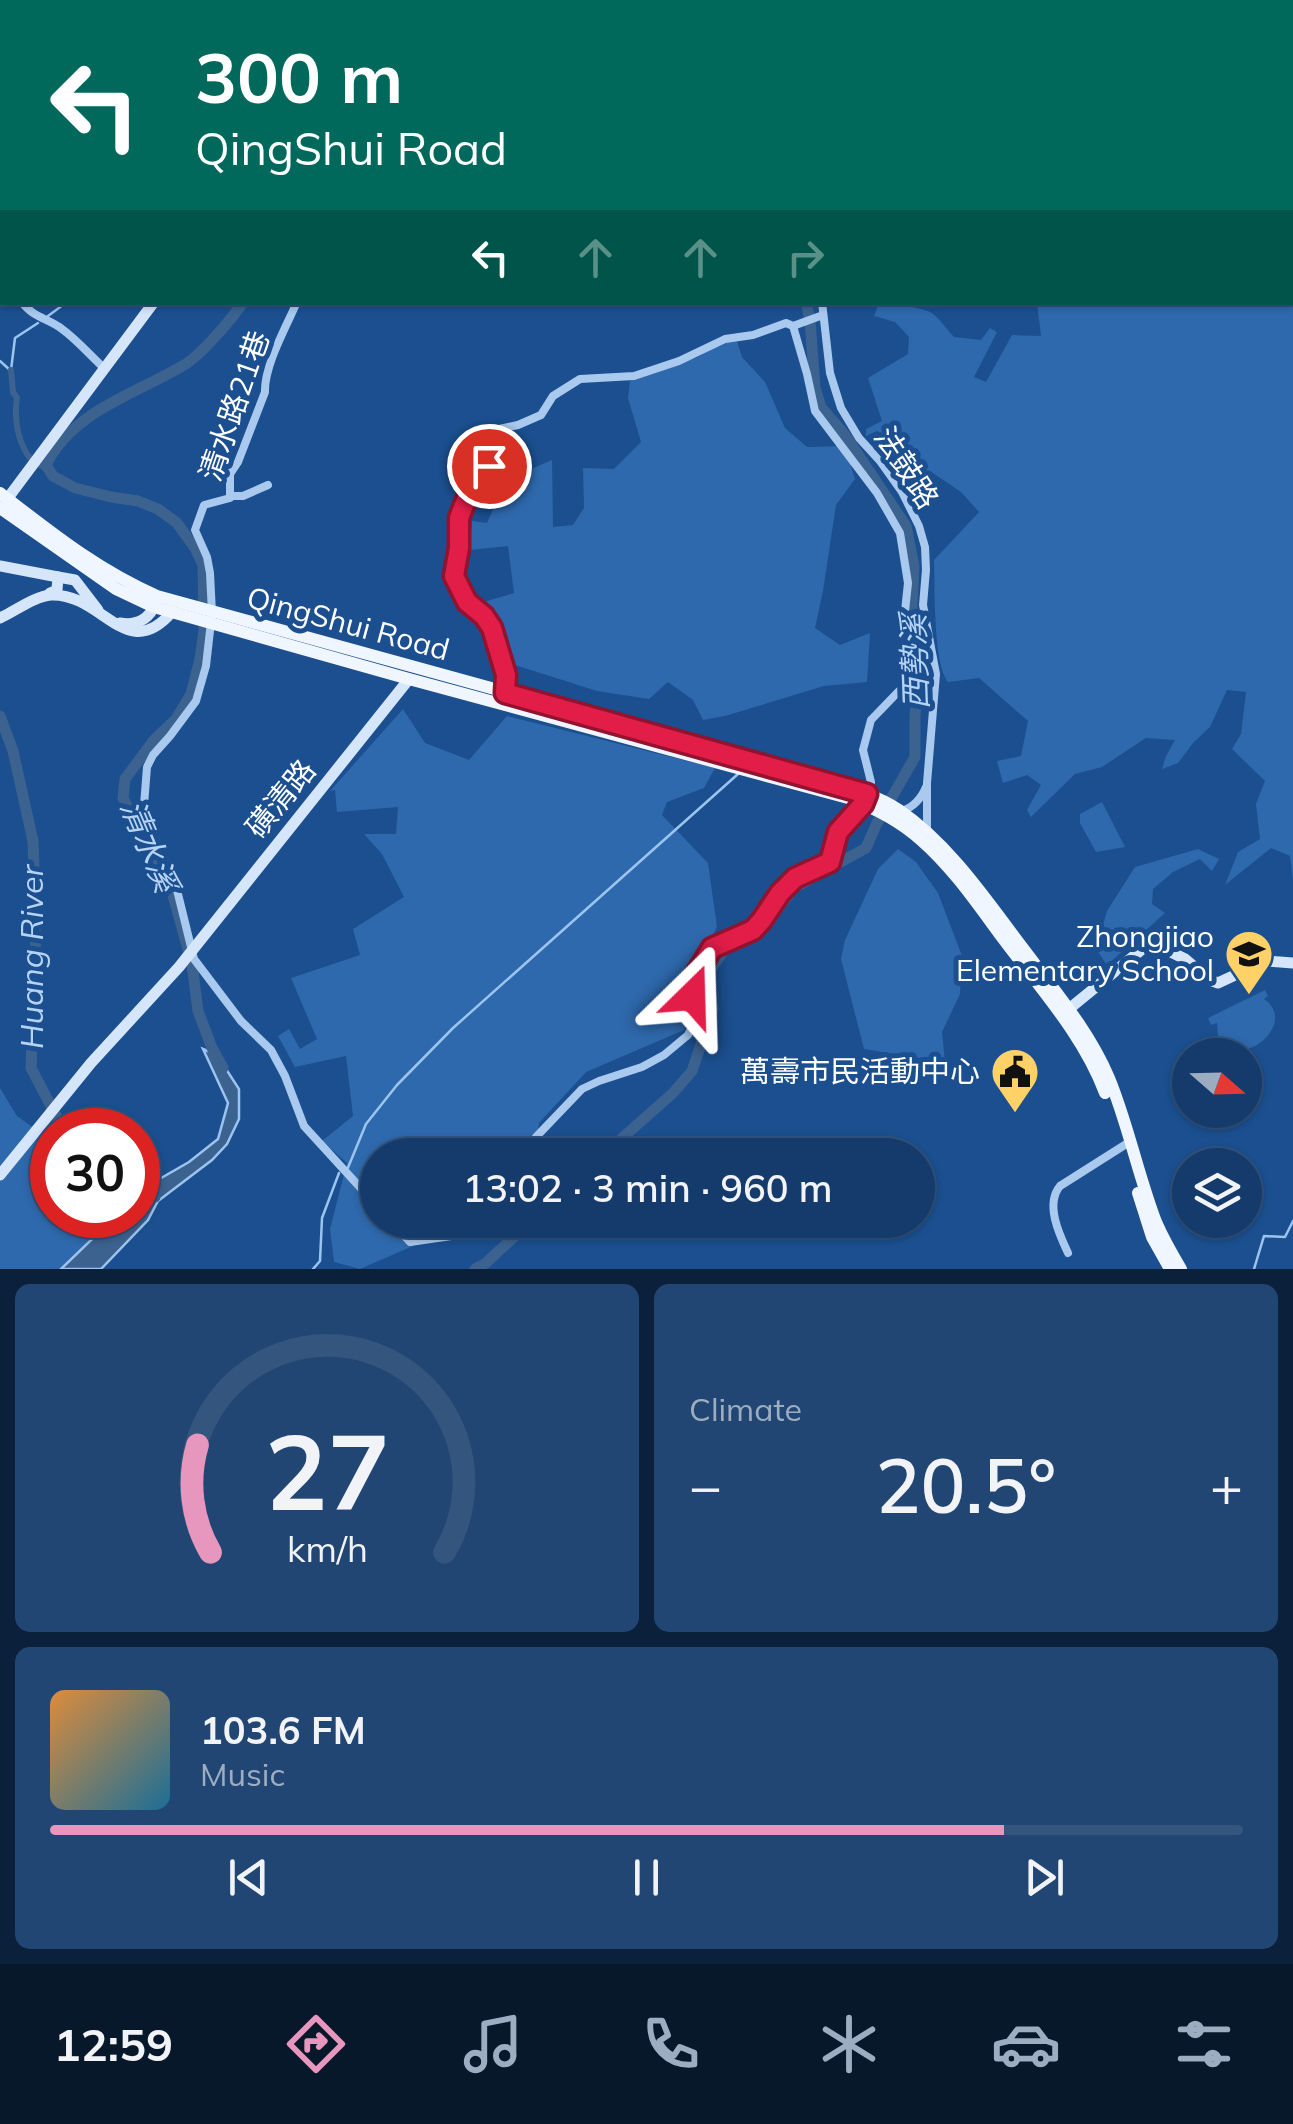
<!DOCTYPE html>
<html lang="en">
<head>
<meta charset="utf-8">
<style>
  :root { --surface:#143b6b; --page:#214673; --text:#f1f3f6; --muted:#9dadc1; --line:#33557e; --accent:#e797bd }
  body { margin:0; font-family:Mulish,"Noto Sans TC",sans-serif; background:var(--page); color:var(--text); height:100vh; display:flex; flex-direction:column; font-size:38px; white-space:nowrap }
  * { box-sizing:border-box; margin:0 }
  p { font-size:32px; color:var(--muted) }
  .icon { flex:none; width:55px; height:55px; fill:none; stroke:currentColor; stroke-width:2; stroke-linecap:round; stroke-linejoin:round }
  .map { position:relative; height:1269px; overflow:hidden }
  .sheet { display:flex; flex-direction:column; gap:15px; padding:15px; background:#0b203b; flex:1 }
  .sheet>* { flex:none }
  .top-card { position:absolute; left:0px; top:0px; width:1295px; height:305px; box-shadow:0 2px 8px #0004,0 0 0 2px var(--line); background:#00695c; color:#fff; overflow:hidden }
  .needle { width:65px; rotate:110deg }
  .tools { position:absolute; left:1172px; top:1038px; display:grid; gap:20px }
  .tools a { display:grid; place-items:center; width:90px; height:90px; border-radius:50%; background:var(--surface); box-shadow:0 2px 8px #0004,0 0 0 2px var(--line); font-size:50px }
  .speed { position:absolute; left:30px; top:1108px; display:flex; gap:20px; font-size:50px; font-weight:700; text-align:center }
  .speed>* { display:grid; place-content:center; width:130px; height:130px; border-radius:50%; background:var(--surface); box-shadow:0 2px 8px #0004,0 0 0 2px var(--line); line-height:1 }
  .speed .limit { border:15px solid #d22; background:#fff; color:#111 }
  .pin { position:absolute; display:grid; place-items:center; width:85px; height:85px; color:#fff; margin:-42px; border:5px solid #fff; border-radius:50%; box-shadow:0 2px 10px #0007 }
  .me { position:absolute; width:110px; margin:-55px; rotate:22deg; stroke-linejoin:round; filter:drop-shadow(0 0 8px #0008) }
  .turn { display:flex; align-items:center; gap:35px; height:210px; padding:0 30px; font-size:45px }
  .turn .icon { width:130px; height:130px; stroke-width:2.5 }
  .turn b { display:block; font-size:70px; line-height:85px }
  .lanes { display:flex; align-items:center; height:95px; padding:0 30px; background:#0003; justify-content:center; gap:50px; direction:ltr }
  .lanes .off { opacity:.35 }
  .big { font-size:75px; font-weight:600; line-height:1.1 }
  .sheet .card { flex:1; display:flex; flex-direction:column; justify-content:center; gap:15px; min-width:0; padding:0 35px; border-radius:15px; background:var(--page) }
  .sheet .dial { align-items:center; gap:0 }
  .dial svg { height:260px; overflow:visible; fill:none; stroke:var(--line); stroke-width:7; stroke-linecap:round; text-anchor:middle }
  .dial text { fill:var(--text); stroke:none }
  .song { display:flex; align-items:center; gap:30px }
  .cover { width:120px; height:120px; border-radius:15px; background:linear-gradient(135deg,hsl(30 70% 55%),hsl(200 70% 35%)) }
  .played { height:10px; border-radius:5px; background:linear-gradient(90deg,var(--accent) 80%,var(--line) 80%) }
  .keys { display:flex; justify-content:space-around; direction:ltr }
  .heat { display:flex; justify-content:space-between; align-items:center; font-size:55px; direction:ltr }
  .sheet .tiles { flex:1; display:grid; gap:15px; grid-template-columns:1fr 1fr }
  .card:last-child { grid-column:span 2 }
  .trip { position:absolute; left:360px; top:1138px; width:575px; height:100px; border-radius:50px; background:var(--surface); box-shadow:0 2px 8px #0004,0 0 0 2px var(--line); font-weight:600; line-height:100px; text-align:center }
  .dock { display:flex; height:160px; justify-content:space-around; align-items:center; background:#08182b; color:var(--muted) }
  .dock .icon { width:70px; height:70px }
  .dock .on { color:var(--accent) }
  .dock b { font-size:45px; color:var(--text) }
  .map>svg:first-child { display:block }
</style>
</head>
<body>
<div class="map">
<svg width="1293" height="1269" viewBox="0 0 1293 1269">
  <rect width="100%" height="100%" fill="#1b4f8f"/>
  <g fill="#2e69ad">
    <path d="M822,0H1293V880L1290,856L1271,848L1225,885L1238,852L1260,839L1256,804L1265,781L1232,749L1241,734L1246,692L1227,690L1210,727L1194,742L1178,763L1162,769L1166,756L1175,740L1146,738L1102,767L1075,774L1031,817L1027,810L1041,785L1027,775L1003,783L997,761L1021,756L1028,721L979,678L948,682C933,663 935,587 934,560L979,512L961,492L930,471L912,488L909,481L916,465L906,448L891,443L895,472L886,465L884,434L877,431L866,436V429L882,421L868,378L908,354L909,337L895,322L874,316L879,303C893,303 918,307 930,312C938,316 947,330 954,337L981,340L990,328L997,332L974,377L986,382L1012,335L1041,336L1037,303L1292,302V2H821Z"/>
    <polygon points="735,335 742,357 765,382 785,428 807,447 845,446 855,479 836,505 823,591 815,628 840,645 870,633 867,682 824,686 725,716 703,720 693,700 668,682 649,699 597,691 506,662 495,628 480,603 514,593 508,546 470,550 472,521 487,523 497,500 522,473 552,460 553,527 573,525 584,508 583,468 614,469 641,442 628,398 630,381 698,357"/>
    <polygon points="403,709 425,743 469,760 507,716 715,768 704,788 667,802 662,815 708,863 717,927 696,967 699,1001 684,1030 586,1072 539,1123 535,1155 378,1155 378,1220 460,1220 413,1246 360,1269 334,1262 330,1229 347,1163 322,1141 353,1116 346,1056 295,1067 278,1036 289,1029 300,1049 317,1039 291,978 360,955 353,929 404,897 382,854 364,834 396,834 398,807 337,812 335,790 330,791"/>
    <polygon points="1102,802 1125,847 1096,852 1080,823 1080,814"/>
    <polygon points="898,849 916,862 938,893 962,956 960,994 942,1032 945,1062 864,1049 841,959 845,940 878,869"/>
    <polygon points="1198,849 1219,859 1212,871 1200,859 1173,872 1153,889 1152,904 1165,913 1107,965 1096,949 1107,911 1135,867"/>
    <path d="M1265,990L1268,996L1264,999C1293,1018 1260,1057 1229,1050L1218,1038L1217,1023L1211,1025L1208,1018Z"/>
    <polygon points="0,1088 17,1116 52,1141 52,1215 117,1215 61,1269 0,1269"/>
  </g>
  <polygon fill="#3c6290" stroke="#9cc4f0" stroke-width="2.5" points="203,1049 217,1055 239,1089 239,1119 227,1144 212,1160 158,1201 148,1220 101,1269 61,1269 117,1215 138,1215 138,1197 156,1181 189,1162 218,1139 228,1103"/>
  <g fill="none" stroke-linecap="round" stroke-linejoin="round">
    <g stroke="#9cc4f0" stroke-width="2.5">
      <polyline points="126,0 127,2"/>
      <polyline points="48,316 67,302"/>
      <polyline points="0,361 10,370"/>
      <polyline points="11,370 15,338 38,323"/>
      <polyline points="347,1170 366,1124 397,1085 453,1028 738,774"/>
      <polyline points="313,1269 320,1261 322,1218 339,1173"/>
      <polyline points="1254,1269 1264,1236 1285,1237 1293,1221"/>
    </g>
    <path stroke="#3c6290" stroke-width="6" d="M11,370L13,392L17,398C14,416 17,438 27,454C31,461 41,465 47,469"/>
    <g stroke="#3c6290" stroke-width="11">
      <polyline points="428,0 428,2"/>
      <polyline points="795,2 795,0"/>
      <polyline points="0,716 13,751 33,841 36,929 31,1068 60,1123 71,1130"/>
      <path d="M223,1068L212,1048L198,1011L192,964L171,888L123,798L125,779L154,740L176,719L191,694L200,659L204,630L203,565L195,548L177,523L158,509L138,501L111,497L75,488L53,476L46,465C72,411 136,394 184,365C200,356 233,318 243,302"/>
      <polyline points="603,1155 673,1093 692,1071 713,1009 708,974 724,950 760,931 794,888 866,848 876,825 915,757 915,716 920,658 911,625 914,566 906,526 845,435 821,407 815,388 810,320 806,302"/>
      <polyline points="138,1172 155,1197"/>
      <polyline points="475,1269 486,1263 532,1220"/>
    </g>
    <g stroke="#a9c9ee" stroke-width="8">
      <polyline points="599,0 599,2"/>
      <polyline points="811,2 812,0"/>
      <polyline points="0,212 2,217"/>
      <path d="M22,302C32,317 49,319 62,329C77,340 90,355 104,368"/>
      <path d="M297,302C286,327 264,366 265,392L238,462L230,474V498L204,505L195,530L207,557L210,573L212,613L206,666L196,701L170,736L153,755L147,767L144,805L149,825L177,890L194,959L241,1021L271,1050L285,1076L304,1126L378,1207"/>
      <polyline points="822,302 830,373 841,408 859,438 880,461 902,492 919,526 925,547 926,570 923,605 936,674 927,783 927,827 924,833"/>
      <polyline points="230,496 243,496 268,485"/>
      <polyline points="505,693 506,675 492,628 484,615 467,602 454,576 459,549 459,518 468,495 470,479 490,464 490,431 518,425 541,415 553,396 580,379 634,376 679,361 725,339 753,335 786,323 793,326 823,315"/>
      <path d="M902,811C914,807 921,799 926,787"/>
      <polyline points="531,1155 536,1137 582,1089 599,1081 642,1067 664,1055 688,1035 695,1020 691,982 712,948 753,929 763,919 779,893 795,877 830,862 838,832 863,803 867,794 871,782 863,750 871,720 899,691 909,687 913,682 914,651 905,611 908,583 900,533 877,493 815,411 807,374 793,326"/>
      <polyline points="390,1220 410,1242 472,1233 494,1220"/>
      <path d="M1068,1253C1059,1234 1045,1204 1060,1186L1131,1141"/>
    </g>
    <g stroke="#d6e6fa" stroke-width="11">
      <polyline points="381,2 383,0"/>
      <polyline points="2,506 154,302"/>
      <polyline points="0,566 58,577 57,590 50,593"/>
      <polyline points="58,577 75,580 98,610"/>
      <path d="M0,618C15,611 35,596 51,595C103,593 126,665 172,612"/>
      <path d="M120,623C138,626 149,619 156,603"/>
      <polyline points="1064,1013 1151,942 1185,959 1210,980 1218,983 1265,961 1293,963"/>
      <polyline points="0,1175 91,1063 179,967 409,679"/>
    </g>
    <g stroke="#f0f6ff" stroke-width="12">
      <path d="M0,493C52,533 96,569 157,596L814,777C843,786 873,793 899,810C951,846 987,901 1025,951C1055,991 1089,1031 1109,1078C1128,1124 1138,1175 1156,1222C1163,1238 1172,1254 1181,1269"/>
      <path d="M0,508L116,589L154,607L409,679L848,798C875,808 900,821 921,840C954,869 978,905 1004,940C1040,988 1084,1036 1105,1093"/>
      <polyline points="1138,1193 1152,1237 1170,1269"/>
    </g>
  </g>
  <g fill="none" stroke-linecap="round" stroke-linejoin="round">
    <g stroke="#92132f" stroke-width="25">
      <polyline id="route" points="489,466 470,479 468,495 459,518 459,548 454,576 467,602 484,616 492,628 506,675 505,693 867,794 863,804 838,832 830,862 795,878 780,893 762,920 753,930 712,948 691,982 692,996"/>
    </g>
    <use href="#route" stroke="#e11d48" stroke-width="18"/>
  </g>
  <defs>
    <g id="school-pin" transform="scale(2.5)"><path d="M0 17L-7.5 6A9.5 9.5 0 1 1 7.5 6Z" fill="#ffd166" stroke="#1b4f8f"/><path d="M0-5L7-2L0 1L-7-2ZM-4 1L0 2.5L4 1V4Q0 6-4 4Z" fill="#111"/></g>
    <g id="civic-pin" transform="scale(2.5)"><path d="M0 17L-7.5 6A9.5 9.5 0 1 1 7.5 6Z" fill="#ffd166" stroke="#1b4f8f"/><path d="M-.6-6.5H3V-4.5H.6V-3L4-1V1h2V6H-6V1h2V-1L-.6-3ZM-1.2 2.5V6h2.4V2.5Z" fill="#111"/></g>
  </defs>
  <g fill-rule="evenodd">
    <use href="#school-pin" x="1249" y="954"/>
    <use href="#civic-pin" x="1015" y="1072"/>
  </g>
  <g text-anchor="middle" stroke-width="10" stroke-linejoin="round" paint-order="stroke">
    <g font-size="30" fill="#fff" stroke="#1b4f8f">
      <text transform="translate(235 406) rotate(-71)" y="10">清水路21巷</text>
      <text transform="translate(906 468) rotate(57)" y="10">法鼓路</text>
      <text transform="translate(348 624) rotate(15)" y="10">QingShui Road</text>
      <text transform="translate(281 799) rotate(-51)" y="10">磺清路</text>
    </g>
    <g font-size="30" fill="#fff" stroke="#1b4f8f" text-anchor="end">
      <text x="1214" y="947">Zhongjiao<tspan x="1214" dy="34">Elementary School</tspan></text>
      <text x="980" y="1082">萬壽市民活動中心</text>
    </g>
    <g font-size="32" font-style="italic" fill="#b5d3f5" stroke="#1b4f8f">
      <text transform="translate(915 662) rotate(-92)" y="11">西勢溪</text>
      <text transform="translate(149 846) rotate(67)" y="11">清水溪</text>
      <text transform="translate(32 957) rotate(-90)" y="11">Huang River</text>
    </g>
  </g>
</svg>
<div class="tools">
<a><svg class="needle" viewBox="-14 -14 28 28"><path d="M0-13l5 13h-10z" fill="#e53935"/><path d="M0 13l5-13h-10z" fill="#9dadc1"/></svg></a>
<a><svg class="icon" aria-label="layers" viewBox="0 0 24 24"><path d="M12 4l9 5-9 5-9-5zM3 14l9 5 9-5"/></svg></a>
</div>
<div class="speed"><div class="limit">30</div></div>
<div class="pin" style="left:489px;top:466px;background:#d93025"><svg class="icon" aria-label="arrive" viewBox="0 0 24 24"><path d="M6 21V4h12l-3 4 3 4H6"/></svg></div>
<svg class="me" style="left:692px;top:996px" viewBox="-20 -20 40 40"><path d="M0-17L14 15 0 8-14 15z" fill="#e11d48" stroke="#fff" stroke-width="4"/></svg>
<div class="trip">13:02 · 3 min · 960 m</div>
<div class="top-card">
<div class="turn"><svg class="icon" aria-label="left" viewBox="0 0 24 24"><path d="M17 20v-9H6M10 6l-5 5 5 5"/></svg><div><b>300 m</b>QingShui Road</div></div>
<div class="lanes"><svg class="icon" aria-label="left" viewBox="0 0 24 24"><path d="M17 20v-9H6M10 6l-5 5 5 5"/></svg><svg class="icon off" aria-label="ahead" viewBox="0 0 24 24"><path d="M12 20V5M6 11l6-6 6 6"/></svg><svg class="icon off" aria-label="ahead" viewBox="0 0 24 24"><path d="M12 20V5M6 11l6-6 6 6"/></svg><svg class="icon off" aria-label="right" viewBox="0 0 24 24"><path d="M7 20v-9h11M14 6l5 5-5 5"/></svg></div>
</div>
</div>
<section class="sheet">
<div class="tiles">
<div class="card dial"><svg viewBox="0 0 100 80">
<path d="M14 69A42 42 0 1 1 86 69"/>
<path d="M14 69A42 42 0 0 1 10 36" stroke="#e797bd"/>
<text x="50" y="56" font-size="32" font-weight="700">27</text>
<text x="50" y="72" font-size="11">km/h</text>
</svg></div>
<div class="card"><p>Climate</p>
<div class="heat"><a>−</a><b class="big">20.5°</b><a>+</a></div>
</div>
<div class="card">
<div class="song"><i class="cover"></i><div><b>103.6 FM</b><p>Music</p></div></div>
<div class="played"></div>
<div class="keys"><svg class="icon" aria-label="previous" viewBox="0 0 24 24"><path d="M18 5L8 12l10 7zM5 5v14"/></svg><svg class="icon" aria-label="pause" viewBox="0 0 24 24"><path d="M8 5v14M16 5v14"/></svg><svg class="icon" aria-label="next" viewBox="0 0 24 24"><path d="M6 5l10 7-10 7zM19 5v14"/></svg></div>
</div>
</div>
</section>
<nav class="dock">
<b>12:59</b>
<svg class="icon on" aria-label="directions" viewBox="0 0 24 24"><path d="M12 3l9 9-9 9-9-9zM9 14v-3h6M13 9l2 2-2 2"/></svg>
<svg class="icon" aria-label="music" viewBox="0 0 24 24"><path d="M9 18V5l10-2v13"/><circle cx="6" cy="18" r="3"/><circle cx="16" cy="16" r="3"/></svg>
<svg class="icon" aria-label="phone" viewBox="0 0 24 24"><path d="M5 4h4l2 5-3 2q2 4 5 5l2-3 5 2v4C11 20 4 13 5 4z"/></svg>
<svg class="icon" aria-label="climate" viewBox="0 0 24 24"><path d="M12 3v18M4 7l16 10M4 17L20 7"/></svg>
<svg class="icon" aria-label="car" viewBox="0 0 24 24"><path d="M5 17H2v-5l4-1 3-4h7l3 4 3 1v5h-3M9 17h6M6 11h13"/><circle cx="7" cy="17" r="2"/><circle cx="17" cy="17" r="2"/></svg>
<svg class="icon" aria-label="filters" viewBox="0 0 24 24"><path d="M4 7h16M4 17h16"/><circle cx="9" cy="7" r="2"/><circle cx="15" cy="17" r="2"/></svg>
</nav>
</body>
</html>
